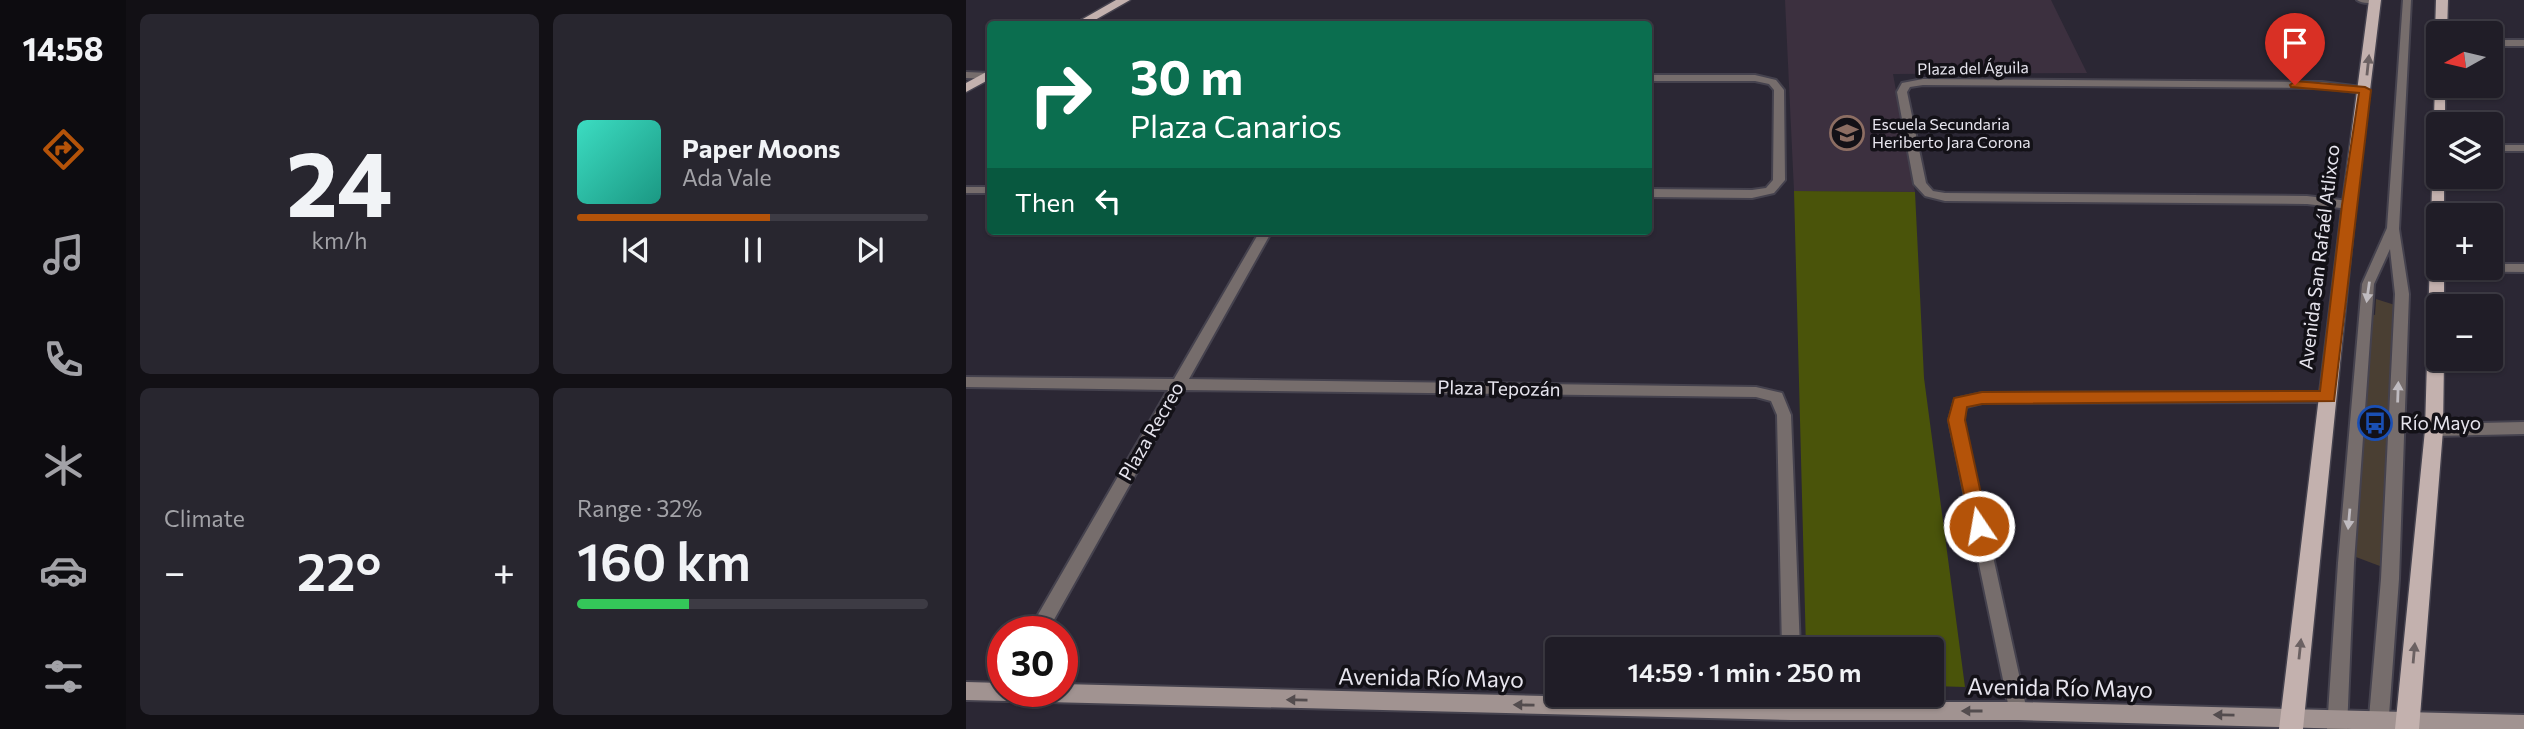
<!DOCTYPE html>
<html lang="en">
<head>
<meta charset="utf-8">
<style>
  :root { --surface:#201d27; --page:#28262f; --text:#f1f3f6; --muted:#a2a2a7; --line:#3d3b44; --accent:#b45309 }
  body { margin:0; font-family:Commissioner,sans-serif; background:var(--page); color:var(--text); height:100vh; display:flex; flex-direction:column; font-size:26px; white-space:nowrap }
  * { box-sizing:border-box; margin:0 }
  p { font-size:23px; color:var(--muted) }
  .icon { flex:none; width:38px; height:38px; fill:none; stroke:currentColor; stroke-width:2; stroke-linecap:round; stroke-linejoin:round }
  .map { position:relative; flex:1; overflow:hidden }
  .panel { display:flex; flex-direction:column; gap:14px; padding:14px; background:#121015; width:840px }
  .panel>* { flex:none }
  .banner { position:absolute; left:21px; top:21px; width:665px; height:214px; border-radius:7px; box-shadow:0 2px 5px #0004,0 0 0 2px var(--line); background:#0b6e4f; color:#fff; overflow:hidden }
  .needle { width:46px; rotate:262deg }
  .fabs { position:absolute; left:1460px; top:21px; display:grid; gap:14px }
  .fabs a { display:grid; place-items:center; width:77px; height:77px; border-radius:7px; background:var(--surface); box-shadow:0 2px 5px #0004,0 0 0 2px var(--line); font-size:35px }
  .speed { position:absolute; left:21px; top:616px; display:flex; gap:14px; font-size:35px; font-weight:700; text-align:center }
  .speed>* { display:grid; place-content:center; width:91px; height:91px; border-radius:50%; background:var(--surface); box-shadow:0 2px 5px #0004,0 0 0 2px var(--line); line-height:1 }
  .speed .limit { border:10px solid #d22; background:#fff; color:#111 }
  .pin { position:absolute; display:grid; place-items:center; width:60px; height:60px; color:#fff; margin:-72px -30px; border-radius:50% 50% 50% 0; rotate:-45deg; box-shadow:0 0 7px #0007 }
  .pin .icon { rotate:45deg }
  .me { position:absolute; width:77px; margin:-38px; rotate:348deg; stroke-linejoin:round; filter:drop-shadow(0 0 5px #0008) }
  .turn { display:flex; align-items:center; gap:24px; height:147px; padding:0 28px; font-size:32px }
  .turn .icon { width:91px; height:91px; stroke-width:2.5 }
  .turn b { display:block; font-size:49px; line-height:60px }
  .then { display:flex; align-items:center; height:66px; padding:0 28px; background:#0003; gap:14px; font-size:26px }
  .big { font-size:52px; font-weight:600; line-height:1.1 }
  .panel .card { flex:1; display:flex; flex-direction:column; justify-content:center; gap:10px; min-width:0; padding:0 24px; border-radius:10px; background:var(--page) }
  .panel .dial { align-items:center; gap:0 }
  .dial b { font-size:91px; line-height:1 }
  .song { display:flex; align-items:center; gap:21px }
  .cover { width:84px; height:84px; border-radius:10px; background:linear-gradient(135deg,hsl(170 70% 55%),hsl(170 70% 35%)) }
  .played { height:7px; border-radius:4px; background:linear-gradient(90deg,var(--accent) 55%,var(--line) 55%) }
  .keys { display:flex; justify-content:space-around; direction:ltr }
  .heat { display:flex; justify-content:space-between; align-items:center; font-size:38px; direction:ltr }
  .charge { height:10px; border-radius:5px; background:linear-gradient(90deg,#34c759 32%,var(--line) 0) }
  .panel .tiles { flex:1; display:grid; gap:14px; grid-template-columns:repeat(2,1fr) }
  .trip { position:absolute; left:579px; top:637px; width:399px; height:70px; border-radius:7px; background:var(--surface); box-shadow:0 2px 5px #0004,0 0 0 2px var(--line); font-weight:600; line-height:70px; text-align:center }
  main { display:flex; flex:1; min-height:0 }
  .menu { display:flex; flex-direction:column; width:126px; justify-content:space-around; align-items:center; background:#0d0c10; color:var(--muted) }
  .menu .icon { width:49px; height:49px }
  .menu .on { color:var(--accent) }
  .menu b { font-size:32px; color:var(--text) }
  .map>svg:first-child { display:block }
</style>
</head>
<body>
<main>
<nav class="menu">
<b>14:58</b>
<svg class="icon on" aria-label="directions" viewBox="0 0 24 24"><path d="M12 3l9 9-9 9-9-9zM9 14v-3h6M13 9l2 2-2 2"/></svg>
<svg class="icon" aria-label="music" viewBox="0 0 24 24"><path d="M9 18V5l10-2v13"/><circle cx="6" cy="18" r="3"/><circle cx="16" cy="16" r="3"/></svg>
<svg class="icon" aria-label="phone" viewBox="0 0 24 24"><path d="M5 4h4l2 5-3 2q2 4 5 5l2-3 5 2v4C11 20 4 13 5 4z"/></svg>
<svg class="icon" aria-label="climate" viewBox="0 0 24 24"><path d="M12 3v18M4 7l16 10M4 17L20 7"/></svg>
<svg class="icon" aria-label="car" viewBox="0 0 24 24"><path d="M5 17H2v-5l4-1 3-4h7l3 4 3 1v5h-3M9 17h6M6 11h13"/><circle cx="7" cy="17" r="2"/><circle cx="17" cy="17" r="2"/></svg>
<svg class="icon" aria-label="filters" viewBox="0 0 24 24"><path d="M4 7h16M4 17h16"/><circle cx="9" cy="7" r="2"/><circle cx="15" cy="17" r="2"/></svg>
</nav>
<section class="panel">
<div class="tiles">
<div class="card dial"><b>24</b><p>km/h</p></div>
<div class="card">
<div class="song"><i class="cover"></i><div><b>Paper Moons</b><p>Ada Vale</p></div></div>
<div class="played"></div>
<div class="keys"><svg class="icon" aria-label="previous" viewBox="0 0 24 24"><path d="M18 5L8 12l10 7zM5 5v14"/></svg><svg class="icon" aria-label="pause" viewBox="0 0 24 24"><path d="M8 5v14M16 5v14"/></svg><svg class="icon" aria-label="next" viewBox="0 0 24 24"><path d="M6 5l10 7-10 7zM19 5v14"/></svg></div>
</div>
<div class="card"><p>Climate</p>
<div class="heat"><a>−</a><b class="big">22°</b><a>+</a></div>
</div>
<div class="card"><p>Range · 32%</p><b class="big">160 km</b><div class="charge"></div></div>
</div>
</section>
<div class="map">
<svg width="1558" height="729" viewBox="0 0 1558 729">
  <rect width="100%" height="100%" fill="#2b2734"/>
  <polygon fill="#3c303f" points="819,0 1085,0 1121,73 927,74 949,192 828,191"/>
  <polygon fill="#4a540a" points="828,191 949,192 958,378 999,687 966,686 966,649 840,649"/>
  <polygon fill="#4a3f33" points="1410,299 1429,305 1427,571 1382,554 1400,313 1409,315"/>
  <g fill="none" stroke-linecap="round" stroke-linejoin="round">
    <g stroke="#45424e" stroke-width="4">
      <polygon id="lane" points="1437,0 1445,0 1433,229 1443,294 1433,579 1422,729 1402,729 1415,579 1429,294 1424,249 1408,284 1388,563 1381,729 1361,729 1372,563 1396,284 1421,228"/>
    </g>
    <g stroke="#45424e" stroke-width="4">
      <g id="street">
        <path d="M1391,0H1413C1408,4 1396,4 1391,0Z"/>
        <rect x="1524" y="40" width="34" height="6"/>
        <polygon points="0,72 24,73 24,79 0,78"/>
        <polygon points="682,75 789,75 810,80 818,90 819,180 808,193 786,198 682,197 682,189 786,190 800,188 807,180 808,90 803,84 789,81 682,81"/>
        <polygon points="957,79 1356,82 1403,88 1403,92 1399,93 1356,88 957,85 944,87 941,92 960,183 967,191 979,193 1341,196 1383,201 1389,205 1383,209 1341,204 979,201 959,196 948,184 931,92 936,83"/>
        <rect x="1524" y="145" width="34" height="6"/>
        <rect x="0" y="187" width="24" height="6"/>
        <polygon points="294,231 306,231 223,379 790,387 816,393 825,415 834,649 816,649 811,415 805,401 790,397 217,390 81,632 62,632 202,390 0,387 0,377 208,379"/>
        <polygon points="1470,264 1472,268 1524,268 1524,264 1558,264 1558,272 1466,271 1464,268"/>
        <polygon points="1362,392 1367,393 1369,397 1367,401 1362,402 1016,403 1000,407 997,420 1061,711 1059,718 1052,720 1045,718 983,420 989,399 1016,393"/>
        <polygon points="1558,422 1558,434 1468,436 1463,434 1461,430 1463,426 1468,424"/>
        <polygon points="817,695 835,695 835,711 833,718 826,720 819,718 817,711"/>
      </g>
    </g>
    <g stroke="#45424e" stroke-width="4">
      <polygon id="secondary" points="0,682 37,683 37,691 96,691 96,684 826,702 1052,702 1558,715 1558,729 1386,729 1052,720 826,720 0,700"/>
    </g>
    <g stroke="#45424e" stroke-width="3">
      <g id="primary">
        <polygon points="150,0 164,0 122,24 108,24"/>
        <polygon points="1403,0 1415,0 1390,205 1337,729 1313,729 1376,205"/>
        <polygon points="1470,0 1482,0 1481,33 1472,33 1472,36 1469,33"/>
        <polygon points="24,70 24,79 0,92 0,83"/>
        <polygon points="1469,83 1479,86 1479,124 1472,124 1472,177 1478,177 1478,215 1472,215 1472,268 1478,268 1478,306 1472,306 1472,359 1478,359 1477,430 1453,729 1429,729 1459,430"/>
      </g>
    </g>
    <use href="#lane" fill="#766d6c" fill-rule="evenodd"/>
    <use href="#street" fill="#766d6c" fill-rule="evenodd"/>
    <use href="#secondary" fill="#a19391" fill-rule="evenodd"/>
    <use href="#primary" fill="#c3b1ae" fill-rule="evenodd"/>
  </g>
  <defs><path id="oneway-solid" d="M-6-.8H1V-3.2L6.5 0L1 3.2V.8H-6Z" transform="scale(1.75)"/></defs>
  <g fill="#6b6162">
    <use href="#oneway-solid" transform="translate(1402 65) rotate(-84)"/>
    <use href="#oneway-solid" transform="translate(1334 649) rotate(-84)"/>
    <use href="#oneway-solid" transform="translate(1448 653) rotate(-85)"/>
  </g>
  <g fill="#bfbbc0">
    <use href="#oneway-solid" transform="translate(1402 292) rotate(98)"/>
    <use href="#oneway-solid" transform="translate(1432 392) rotate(-88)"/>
    <use href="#oneway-solid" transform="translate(1383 519) rotate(95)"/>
  </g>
  <g fill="#534c4e">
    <use href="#oneway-solid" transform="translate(331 700) rotate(-179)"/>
    <use href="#oneway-solid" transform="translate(558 705) rotate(-179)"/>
    <use href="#oneway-solid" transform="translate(1006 711) rotate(180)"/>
    <use href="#oneway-solid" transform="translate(1258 715) rotate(-179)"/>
  </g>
  <polygon fill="#b45309" stroke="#753606" stroke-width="2" points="1329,81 1399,87 1405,90 1368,401 1016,404 1001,407 999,420 1022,526 1019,532 1013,534 1006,532 982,420 988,398 1016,392 1354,391 1376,205 1393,93 1325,87 1324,85"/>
  <defs>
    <g id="school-ring" transform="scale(1.75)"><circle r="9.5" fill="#131117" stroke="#8d6e63" stroke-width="1.5"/><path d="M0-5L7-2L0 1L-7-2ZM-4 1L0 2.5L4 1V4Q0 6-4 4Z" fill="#8d6e63"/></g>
    <g id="bus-ring" transform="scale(1.75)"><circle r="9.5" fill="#131117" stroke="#1a4fb4" stroke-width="1.5"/><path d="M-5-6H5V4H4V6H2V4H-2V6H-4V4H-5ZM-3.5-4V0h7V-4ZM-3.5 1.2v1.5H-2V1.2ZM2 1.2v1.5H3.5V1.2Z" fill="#1a4fb4"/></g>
  </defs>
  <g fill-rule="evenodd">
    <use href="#school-ring" x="881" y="133"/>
    <use href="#bus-ring" x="1409" y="423"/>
  </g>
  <g text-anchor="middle" stroke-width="7" stroke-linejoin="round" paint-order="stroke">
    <g font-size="16" fill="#e7e5ee" stroke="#131117">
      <text transform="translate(1007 68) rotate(-1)" y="6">Plaza del Águila</text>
    </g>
    <g font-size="16" fill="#e7e5ee" stroke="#131117" text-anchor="start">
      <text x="906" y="130">Escuela Secundaria<tspan x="906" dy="18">Heriberto Jara Corona</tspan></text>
    </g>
    <g font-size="19" fill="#e7e5ee" stroke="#131117">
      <text transform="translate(1353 257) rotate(-83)" y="7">Avenida San Rafaél Atlixco</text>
      <text transform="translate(533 388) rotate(1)" y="7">Plaza Tepozán</text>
      <text transform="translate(185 431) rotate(-60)" y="7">Plaza Recreo</text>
    </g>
    <g font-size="19" fill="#e7e5ee" stroke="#131117" text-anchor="start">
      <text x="1434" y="430">Río Mayo</text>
    </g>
    <g font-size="23" fill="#e7e5ee" stroke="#131117">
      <text transform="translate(465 678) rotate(1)" y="8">Avenida Río Mayo</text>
      <text transform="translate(1094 688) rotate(1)" y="8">Avenida Río Mayo</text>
    </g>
  </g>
</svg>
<div class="fabs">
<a><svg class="needle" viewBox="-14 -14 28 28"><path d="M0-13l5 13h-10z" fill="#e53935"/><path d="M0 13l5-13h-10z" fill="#a2a2a7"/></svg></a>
<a><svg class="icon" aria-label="layers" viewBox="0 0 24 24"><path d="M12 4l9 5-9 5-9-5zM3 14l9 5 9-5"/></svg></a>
<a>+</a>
<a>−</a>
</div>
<div class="speed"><div class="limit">30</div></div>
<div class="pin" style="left:1329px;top:85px;background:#d93025"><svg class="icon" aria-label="arrive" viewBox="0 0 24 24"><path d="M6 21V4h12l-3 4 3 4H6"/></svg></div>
<svg class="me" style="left:1013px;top:526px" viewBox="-20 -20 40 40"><circle r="17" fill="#b45309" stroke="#fff" stroke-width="3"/><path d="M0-11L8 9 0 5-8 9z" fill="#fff"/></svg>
<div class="trip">14:59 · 1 min · 250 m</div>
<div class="banner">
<div class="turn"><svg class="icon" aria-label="right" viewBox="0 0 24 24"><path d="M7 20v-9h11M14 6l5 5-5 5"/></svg><div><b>30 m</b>Plaza Canarios</div></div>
<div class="then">Then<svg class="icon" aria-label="left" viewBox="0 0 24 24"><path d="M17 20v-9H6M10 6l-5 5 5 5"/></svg></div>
</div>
</div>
</main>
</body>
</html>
